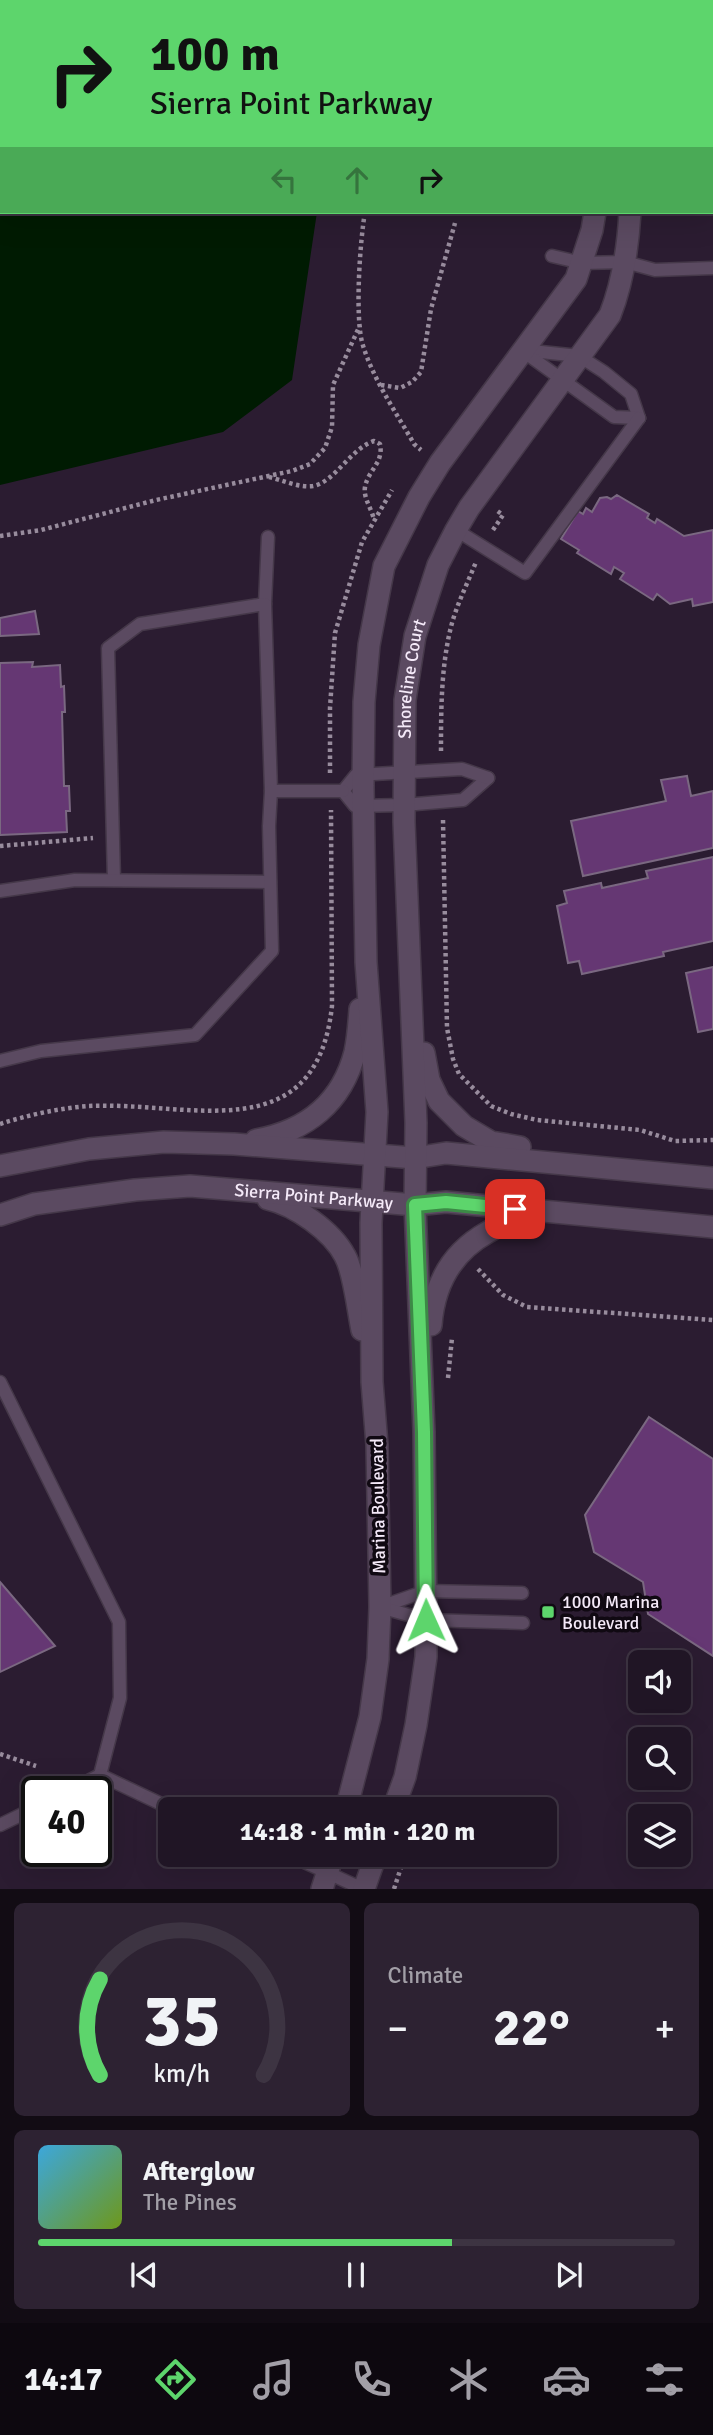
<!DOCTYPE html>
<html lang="en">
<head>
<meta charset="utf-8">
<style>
  :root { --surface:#201525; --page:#2d2232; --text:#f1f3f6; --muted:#a29fa7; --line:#3d3442; --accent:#5dd56c }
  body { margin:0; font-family:Signika,sans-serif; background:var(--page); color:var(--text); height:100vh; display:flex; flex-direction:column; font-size:26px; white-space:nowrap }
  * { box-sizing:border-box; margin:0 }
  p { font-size:23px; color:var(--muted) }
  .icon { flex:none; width:38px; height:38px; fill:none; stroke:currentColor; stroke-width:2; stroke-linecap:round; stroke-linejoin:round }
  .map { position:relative; height:1889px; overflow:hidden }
  .details { display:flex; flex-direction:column; gap:14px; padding:14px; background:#120c14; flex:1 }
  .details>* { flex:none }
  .guide { position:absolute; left:0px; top:0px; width:714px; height:214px; box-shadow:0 7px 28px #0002,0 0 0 2px var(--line); background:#5dd56c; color:#111; overflow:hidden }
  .buttons { position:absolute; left:628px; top:1650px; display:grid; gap:14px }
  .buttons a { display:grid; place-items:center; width:63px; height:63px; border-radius:10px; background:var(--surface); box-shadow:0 7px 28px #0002,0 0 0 2px var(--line); font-size:35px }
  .speed { position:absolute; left:21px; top:1776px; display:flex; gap:14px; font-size:35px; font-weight:700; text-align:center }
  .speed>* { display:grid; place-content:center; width:91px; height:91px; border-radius:50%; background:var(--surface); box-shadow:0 7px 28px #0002,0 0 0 2px var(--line); line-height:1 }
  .speed .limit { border:4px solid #111; border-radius:10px; background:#fff; color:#111 }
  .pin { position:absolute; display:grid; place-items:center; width:60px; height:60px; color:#fff; margin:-30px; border-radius:14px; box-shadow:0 4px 10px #0006 }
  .me { position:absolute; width:77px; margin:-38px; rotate:359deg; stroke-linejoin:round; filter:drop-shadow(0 0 5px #0008) }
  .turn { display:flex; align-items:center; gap:24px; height:147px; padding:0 35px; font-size:32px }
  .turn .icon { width:91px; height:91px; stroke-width:2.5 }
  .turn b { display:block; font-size:49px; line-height:60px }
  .lanes { display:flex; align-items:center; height:66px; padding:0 35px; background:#0003; justify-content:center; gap:35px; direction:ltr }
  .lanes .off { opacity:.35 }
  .big { font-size:52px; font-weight:700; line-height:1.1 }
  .details .card { flex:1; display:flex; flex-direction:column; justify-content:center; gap:10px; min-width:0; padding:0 24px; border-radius:10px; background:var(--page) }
  .details .dial { align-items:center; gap:0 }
  .dial svg { height:182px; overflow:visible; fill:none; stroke:var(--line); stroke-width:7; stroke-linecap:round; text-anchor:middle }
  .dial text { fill:var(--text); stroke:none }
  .song { display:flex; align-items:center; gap:21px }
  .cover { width:84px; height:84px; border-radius:10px; background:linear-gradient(135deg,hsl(200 70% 55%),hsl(80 70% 35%)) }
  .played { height:7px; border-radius:4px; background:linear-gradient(90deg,var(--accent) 65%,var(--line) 65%) }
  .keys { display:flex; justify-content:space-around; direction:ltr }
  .heat { display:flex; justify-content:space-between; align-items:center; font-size:38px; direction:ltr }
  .details .tiles { flex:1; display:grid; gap:14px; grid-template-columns:1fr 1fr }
  .card:last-child { grid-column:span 2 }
  .trip { position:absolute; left:158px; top:1797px; width:399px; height:70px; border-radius:10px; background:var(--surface); box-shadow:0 7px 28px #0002,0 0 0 2px var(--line); font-weight:700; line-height:70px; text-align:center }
  .tab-bar { display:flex; height:112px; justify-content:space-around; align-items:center; background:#0d080f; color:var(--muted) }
  .tab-bar .icon { width:49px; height:49px }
  .tab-bar .on { color:var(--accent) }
  .tab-bar b { font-size:32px; color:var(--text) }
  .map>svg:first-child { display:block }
</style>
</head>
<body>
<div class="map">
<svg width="713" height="1889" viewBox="0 0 713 1889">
  <rect width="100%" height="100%" fill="#2b1c31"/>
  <polygon fill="#001b02" points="0,0 337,0 337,2 2,2 2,212 317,212 292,380 223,432 0,485"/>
  <g fill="#653773" stroke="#7a6881" stroke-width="2">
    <polygon points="617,495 649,514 647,518 655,523 657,519 684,536 713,530 713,602 693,606 692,599 670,604 657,594 653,600 620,579 624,573 614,567 611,574 577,553 579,550 561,539 578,511 583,514 586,508 592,512 600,498 607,497 611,499"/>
    <polygon points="35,611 39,634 0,636 0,618"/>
    <polygon points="33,662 32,667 60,665 61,687 64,686 65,712 62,712 64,786 69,786 70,811 66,811 67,832 0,835 0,663"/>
    <polygon points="687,776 691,796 713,791 713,848 583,876 571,821 666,801 661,780"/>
    <polygon points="713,857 713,941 663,952 664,956 582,974 579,961 568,963 557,906 567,903 564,891 601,883 602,888 648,878 646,871"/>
    <polygon points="713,967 713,1029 698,1032 686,973"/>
    <polygon points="649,1417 713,1459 713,1656 648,1614 643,1582 594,1552 585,1515"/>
    <polygon points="0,1582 55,1646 0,1672"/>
  </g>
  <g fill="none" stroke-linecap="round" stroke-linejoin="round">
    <g stroke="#453849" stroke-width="15">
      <g id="service">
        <polyline points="552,256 582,263 625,262 655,270 713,268"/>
        <polyline points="522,350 579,356 604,372 631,394 639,418"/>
        <polyline points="524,352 614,417 639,418"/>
        <polyline points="456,530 525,573 639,418"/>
        <polyline points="265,604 268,537"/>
        <polyline points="343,791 355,806 404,805 463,800 488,778"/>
        <polyline points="343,791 356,775 462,769 488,778"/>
        <polyline points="114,880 108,648 140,624 265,604 271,791"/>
        <polyline points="0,891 75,880 270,882"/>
        <polyline points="0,1061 41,1051 195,1035 272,951 269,826 271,791 343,791"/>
        <polyline points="0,1382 119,1622 120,1698 100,1775 67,1792"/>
        <polyline points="380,1607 426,1591 522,1593"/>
        <polyline points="380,1607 426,1620 523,1623"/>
        <polyline points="100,1775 174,1810"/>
        <polyline points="0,1825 37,1807"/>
        <polyline points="289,1855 363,1889"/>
      </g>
    </g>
    <g stroke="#453849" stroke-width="24">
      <g id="tertiary">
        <polyline points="664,2 665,0"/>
        <polyline points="424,1053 429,1080 439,1101 464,1126 491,1142 520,1147"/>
        <path d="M256,1140C306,1131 342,1103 355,1052C358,1038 359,1023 360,1009"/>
        <polyline points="0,1166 89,1149 164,1142 234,1144 415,1158 446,1153 713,1178"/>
        <path d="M268,1199C295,1205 332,1231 345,1256C354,1272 358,1311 362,1330"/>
        <path id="s1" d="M0,1215L34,1204L135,1190L190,1186L415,1205L446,1202L713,1227"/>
        <path d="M431,1325C434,1284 452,1252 488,1232C494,1229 500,1224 507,1222C515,1219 525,1219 534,1217"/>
        <polyline points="346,1810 370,1717 378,1659 380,1607 377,1445 372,1382 371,1223 377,1112 366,962 363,786 364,702 369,645 384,566 419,497 440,463 576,279 592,230 595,212"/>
        <path id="s2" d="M393,1810L405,1777L416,1725L426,1657V1620L424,1432L415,1205L416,1123L404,822L405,700L415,636L438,565L456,530L469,508L610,315C623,282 628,248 630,212"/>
        <polyline points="322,1889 333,1855"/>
        <polyline points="364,1889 376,1855"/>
      </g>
    </g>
    <g stroke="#988c9d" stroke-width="4.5" stroke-dasharray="3.5 3.5" stroke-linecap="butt">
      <polyline points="482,0 482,2"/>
      <polyline points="411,2 411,0"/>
      <path d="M365,212C360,241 355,314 362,342C372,378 396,412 414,444L421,450"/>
      <polyline points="381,385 400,388 412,382 421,372 431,309 455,223"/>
      <path d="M269,477C282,480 299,488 313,486C335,482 350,449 374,441L380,444C384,463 368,470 365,487C363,498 372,509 374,520"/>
      <polyline points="493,530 503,515 496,510"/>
      <polyline points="0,536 41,530 156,500 292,471 310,464 325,448 332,427 333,385 360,325"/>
      <path d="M441,751C441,709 441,664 452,623C458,602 468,582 476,562"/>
      <polyline points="330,773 330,708 335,633 362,542 392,490"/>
      <polyline points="443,820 447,1028 453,1059 459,1074 491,1106 511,1114 537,1120 640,1130 675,1141 713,1140"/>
      <polyline points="0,846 93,838"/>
      <path d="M0,1124C28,1115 60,1108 89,1106C189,1101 316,1152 332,1006L331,810"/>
      <polyline points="478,1269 503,1295 527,1307 713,1320"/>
      <polyline points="448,1378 452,1338"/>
      <polyline points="0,1754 36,1766"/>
      <polyline points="394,1889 405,1855"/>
    </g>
    <use href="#service" stroke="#5b4a61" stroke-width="12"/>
    <use href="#tertiary" stroke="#5b4a61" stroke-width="21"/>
  </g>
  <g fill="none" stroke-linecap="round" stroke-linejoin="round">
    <g stroke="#3c8a46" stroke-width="18">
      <polyline id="route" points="426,1620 424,1432 415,1205 446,1202 515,1209"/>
    </g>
    <use href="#route" stroke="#5dd56c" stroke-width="12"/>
  </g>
  <rect fill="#5dd56c" stroke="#100912" stroke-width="2.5" x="541" y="1605" width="14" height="14" rx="3.5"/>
  <g text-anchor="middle" stroke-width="7" stroke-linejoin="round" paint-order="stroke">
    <g font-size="18" fill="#f4e9f8" stroke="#100912">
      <text dy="6" stroke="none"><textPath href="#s2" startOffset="1136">Shoreline Court</textPath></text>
      <text dy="6" stroke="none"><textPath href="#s1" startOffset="317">Sierra Point Parkway</textPath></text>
      <text transform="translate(378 1506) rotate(-91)" y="6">Marina Boulevard</text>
    </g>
    <g font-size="18" fill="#f4e9f8" stroke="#100912" text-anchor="start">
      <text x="562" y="1608">1000 Marina<tspan x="562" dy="21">Boulevard</tspan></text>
    </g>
  </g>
</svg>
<div class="buttons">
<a><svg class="icon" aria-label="sound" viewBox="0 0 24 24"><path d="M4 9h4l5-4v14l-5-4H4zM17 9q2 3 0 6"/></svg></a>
<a><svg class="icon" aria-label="search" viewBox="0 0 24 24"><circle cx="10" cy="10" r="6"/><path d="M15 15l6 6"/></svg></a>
<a><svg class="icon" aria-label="layers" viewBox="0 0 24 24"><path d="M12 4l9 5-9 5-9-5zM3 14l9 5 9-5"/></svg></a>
</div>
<div class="speed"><div class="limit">40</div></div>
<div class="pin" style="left:515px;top:1209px;background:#d93025"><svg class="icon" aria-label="arrive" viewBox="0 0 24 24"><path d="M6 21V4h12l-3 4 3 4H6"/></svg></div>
<svg class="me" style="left:426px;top:1620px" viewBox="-20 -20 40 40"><path d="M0-17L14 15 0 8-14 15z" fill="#5dd56c" stroke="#fff" stroke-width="4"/></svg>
<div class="trip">14:18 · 1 min · 120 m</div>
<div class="guide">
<div class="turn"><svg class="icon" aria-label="right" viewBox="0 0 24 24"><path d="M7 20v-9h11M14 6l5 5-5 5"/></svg><div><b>100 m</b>Sierra Point Parkway</div></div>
<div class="lanes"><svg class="icon off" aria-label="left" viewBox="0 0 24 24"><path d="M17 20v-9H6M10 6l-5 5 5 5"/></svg><svg class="icon off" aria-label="ahead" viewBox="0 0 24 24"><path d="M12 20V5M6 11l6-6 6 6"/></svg><svg class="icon" aria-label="right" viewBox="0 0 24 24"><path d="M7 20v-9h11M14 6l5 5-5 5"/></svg></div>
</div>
</div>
<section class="details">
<div class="tiles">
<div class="card dial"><svg viewBox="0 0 100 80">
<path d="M14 69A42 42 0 1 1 86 69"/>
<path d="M14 69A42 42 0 0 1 14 27" stroke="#5dd56c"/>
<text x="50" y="56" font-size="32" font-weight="700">35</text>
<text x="50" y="72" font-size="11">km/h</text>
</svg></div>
<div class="card"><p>Climate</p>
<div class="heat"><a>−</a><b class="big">22°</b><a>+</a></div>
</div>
<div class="card">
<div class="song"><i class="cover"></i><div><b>Afterglow</b><p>The Pines</p></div></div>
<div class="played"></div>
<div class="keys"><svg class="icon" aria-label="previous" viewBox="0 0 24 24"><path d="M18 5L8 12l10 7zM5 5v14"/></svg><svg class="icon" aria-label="pause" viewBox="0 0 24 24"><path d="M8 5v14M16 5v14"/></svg><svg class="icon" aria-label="next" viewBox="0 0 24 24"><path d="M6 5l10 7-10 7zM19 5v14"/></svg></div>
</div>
</div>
</section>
<nav class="tab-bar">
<b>14:17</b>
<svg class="icon on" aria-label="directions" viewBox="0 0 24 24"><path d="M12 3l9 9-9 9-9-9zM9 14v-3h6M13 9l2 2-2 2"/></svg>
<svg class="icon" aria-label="music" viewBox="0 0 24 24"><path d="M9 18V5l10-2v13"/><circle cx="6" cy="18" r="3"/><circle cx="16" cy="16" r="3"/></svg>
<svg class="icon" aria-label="phone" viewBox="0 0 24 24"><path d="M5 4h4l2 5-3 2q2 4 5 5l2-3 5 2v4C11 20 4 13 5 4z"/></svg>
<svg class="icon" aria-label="climate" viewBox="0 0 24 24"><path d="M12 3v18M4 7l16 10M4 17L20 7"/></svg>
<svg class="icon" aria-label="car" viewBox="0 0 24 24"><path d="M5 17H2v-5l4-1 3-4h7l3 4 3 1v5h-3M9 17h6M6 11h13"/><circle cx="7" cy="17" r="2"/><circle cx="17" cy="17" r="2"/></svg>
<svg class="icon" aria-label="filters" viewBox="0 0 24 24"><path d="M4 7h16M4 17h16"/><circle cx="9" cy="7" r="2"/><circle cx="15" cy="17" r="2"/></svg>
</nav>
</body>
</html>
